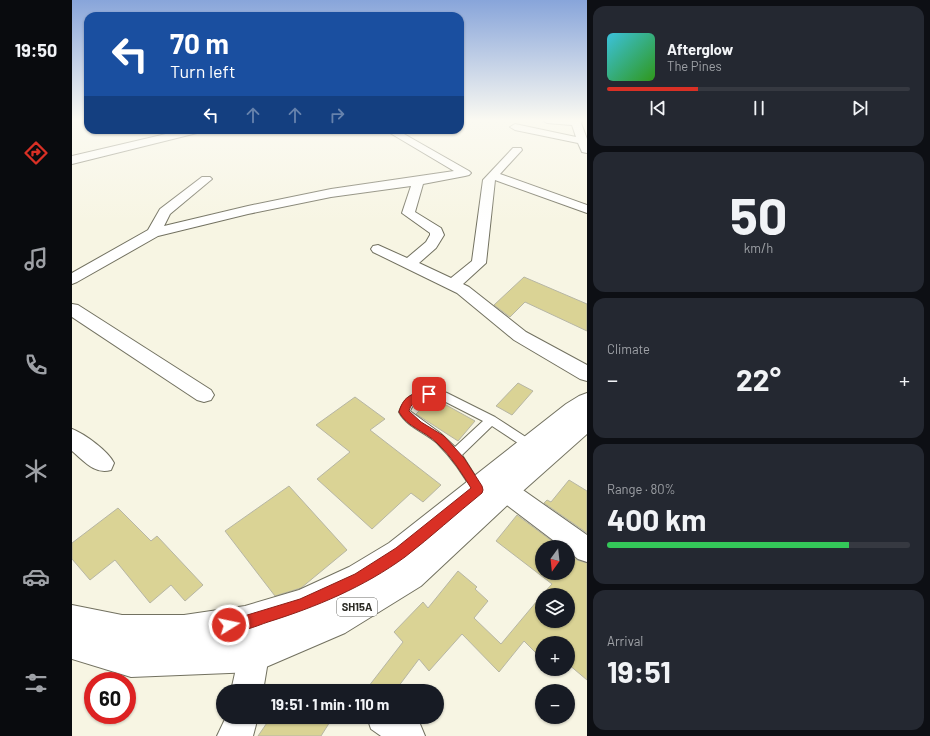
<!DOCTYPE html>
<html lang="en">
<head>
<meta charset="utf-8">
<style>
  :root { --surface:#171b24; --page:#242831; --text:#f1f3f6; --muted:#9ea1a6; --line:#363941; --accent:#d93025 }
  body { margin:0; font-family:Barlow,sans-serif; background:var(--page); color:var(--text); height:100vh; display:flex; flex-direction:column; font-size:15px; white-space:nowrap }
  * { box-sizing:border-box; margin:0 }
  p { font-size:13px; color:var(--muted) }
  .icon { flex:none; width:22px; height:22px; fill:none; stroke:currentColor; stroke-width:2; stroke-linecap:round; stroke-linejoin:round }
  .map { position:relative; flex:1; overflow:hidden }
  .panel { display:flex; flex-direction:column; gap:6px; padding:6px; background:#0d0f14; width:343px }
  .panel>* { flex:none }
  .guide { position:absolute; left:12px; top:12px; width:380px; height:122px; border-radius:12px; box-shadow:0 1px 3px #0004; background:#1a4fa0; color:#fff; overflow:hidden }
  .needle { width:26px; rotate:195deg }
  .controls { position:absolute; left:463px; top:540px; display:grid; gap:8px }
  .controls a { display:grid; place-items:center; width:40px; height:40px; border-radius:50%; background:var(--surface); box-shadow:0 1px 3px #0004; font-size:20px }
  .speed { position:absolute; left:12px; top:672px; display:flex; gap:8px; font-size:20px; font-weight:700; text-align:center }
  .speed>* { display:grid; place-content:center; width:52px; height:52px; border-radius:50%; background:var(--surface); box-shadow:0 1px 3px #0004; line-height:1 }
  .speed .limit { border:6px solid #d22; background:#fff; color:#111 }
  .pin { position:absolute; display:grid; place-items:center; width:34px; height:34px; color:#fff; margin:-17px; border-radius:8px; box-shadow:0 2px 6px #0006 }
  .me { position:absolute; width:44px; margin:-22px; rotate:80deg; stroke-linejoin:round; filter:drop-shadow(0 0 3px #0008) }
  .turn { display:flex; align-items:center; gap:14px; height:84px; padding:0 20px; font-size:18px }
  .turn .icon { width:52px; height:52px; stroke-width:2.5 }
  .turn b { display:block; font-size:28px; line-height:34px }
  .lanes { display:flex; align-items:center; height:38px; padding:0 20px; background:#0003; justify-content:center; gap:20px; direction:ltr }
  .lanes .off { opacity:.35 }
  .big { font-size:30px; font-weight:700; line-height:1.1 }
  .panel .card { flex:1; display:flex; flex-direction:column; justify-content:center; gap:6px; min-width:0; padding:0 14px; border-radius:12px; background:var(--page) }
  .panel .dial { align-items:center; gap:0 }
  .dial b { font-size:52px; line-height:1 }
  .song { display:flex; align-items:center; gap:12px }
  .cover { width:48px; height:48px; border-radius:6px; background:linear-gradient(135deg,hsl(190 70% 55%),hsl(110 70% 35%)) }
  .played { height:4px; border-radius:2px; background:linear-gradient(90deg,var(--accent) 30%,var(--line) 30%) }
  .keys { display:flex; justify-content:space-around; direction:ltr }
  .heat { display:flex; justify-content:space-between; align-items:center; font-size:22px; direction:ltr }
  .charge { height:6px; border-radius:3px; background:linear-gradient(90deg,#34c759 80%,var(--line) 0) }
  .trip { position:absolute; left:144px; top:684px; width:228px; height:40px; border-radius:20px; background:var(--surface); box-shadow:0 1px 3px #0004; font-weight:700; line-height:40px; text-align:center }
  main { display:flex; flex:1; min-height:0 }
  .menu { display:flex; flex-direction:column; width:72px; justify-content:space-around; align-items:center; background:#090b0e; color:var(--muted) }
  .menu .icon { width:28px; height:28px }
  .menu .selected { color:var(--accent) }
  .menu b { font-size:18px; color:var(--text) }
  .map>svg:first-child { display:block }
</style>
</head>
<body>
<main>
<nav class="menu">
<b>19:50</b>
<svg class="icon selected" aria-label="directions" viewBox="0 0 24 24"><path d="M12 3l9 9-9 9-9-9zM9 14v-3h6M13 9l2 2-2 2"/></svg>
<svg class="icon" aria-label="music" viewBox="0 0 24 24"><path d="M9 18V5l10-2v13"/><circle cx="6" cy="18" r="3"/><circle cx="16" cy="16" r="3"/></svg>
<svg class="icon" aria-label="phone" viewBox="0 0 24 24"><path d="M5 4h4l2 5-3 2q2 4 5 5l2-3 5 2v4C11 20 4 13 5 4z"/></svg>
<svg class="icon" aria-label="climate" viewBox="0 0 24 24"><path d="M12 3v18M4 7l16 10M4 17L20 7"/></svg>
<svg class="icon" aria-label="car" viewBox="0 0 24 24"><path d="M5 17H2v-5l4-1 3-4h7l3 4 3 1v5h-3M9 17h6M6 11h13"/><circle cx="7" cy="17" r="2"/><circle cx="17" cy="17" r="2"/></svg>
<svg class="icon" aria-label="filters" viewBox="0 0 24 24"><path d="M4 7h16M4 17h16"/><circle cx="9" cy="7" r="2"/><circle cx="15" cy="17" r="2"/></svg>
</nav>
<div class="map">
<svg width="515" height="736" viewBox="0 0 515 736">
  <rect width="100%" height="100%" fill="#f7f5e3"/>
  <g fill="#dad395" stroke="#b7b6a4">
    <polygon points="452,277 515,304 515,331 453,302 438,317 422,305"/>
    <polygon points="446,383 461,391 440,415 424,406"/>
    <polygon points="283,397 313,419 298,430 369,485 351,502 339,493 300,529 245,479 278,452 244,425"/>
    <polygon points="359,399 365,400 403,421 386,441 344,414"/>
    <polygon points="497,480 515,491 515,533 472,503 475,500 479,502"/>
    <polygon points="217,486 275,550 229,588 203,596 153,531"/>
    <polygon points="46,508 79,541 85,536 131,585 113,601 99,585 78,603 43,560 18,580 0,559 0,543"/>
    <polygon points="445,515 488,547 470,547 470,573 496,573 496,553 505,560 515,563 515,680 496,664 496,643 470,643 470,654 468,657 452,641 427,672 390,634 357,671 347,659 323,691 293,691 331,642 322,632 351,602 356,608 386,571 405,587 403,589 416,601 402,618 429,644 470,595 470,621 496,621 496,595 470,595 480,584 424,541"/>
    <polygon points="199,717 261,717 249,736 186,736"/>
  </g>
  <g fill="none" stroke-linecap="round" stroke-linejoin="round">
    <g stroke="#727160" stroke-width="2">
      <path id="service" d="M356,390H367L375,393L423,417L463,443L465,446L463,449L459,451L455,449L420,426L390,455L412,490L410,494L406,495L402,494C392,475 380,458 365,443C353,432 335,427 327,412C332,398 341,392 356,390ZM361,397L368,399L411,421L383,447L368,433L338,411C342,401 351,397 361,397Z"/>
    </g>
    <g stroke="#727160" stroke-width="2">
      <g id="minor">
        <polygon points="470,120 511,120 509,123 515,139 515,153 510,152 506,143 443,130 438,127 443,124 504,137 500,125 475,123"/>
        <polygon points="313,130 325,130 397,171 399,173 397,175 393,176 351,184 343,212 369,228 372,235 364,248 347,263 379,278 400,261 411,180 441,148 449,148 450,150 428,174 515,205 515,213 423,180 414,263 391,284 397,287 454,332 515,365 515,381 508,379 442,340 385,293 301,252 299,249 301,246 306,245 335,258 354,242 358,235 358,233 330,213 339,186 259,197 176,214 86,236 5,282 0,284 0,273 76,230 88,209 130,177 138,177 140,179 98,214 92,226 176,206 259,189 382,171"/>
        <polygon points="0,304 6,305 139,390 142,395 139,400 132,402 125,400 0,317"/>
        <path d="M0,429C13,434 36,451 42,463L39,470C23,475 12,461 0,451Z"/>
        <polygon points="423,473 431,476 515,535 515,562 506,559 496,551 496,547 490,547 415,490 411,483 415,476"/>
        <polygon points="180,632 191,636 197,655 191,691 159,691 167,655 165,647 169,636"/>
        <polygon points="154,717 186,717 181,736 145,736"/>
        <polygon points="295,717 338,717 348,724 353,736 309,736 299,729"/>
      </g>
    </g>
    <g stroke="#727160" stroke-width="2">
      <polygon id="tertiary" points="111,130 131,130 129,132 0,164 0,156"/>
    </g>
    <g stroke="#727160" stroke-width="2">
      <polygon id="primary" points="515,393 515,434 443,498 349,586 273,633 194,667 182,672 59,677 0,659 0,605 50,615 112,615 173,606 227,590 277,567 317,543 494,404 507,396"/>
    </g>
    <use href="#service" fill="#fff" fill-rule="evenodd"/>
    <use href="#minor" fill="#fff" fill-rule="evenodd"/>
    <use href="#tertiary" fill="#fff" fill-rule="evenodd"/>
    <use href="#primary" fill="#fff" fill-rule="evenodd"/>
  </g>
  <linearGradient id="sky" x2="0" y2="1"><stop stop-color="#88a5da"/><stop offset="0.54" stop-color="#fbfaf2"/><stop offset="1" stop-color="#fbfaf2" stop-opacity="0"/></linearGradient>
  <rect width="515" height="223" fill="url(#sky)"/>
  <path fill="#d93025" stroke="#8d1f18" d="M357,391L362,394L360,397C350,400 340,399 337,411L349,422L372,436L392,458L410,486L411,490L410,493C384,514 359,537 333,557C292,587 244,607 196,622C184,626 165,635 152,630L150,625L152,620L172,616L228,599L283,574L324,548L399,488C389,472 379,456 365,443C353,431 335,427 327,412C332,394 341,394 357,391Z"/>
  <g text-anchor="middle" stroke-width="3.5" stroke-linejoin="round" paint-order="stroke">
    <rect fill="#fff" stroke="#6b6b66" stroke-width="1" x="265" y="598" width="40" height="18" rx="3"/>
    <g font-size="11" font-weight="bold" fill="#2c2b24">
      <text x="285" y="611">SH15A</text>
    </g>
  </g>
</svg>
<div class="controls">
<a><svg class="needle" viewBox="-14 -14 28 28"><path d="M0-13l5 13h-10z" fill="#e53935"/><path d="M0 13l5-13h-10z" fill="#9ea1a6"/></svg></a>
<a><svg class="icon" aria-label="layers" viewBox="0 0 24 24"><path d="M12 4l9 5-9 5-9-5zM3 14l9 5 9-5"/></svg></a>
<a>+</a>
<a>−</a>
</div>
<div class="speed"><div class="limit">60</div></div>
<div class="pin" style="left:357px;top:394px;background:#d93025"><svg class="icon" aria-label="arrive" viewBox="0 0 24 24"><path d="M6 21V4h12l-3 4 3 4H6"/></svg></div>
<svg class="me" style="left:157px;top:625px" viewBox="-20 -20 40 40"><circle r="17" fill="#d93025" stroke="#fff" stroke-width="3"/><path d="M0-11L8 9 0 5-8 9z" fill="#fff"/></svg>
<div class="trip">19:51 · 1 min · 110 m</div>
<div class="guide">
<div class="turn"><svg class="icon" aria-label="left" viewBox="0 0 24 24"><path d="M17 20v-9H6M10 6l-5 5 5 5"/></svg><div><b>70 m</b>Turn left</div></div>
<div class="lanes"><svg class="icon" aria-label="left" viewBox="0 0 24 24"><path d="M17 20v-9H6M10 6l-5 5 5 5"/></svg><svg class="icon off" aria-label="ahead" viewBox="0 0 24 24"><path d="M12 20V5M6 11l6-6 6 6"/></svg><svg class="icon off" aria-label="ahead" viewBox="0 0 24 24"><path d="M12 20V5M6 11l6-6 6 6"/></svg><svg class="icon off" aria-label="right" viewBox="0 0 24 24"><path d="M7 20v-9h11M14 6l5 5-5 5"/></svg></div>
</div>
</div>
<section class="panel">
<div class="card">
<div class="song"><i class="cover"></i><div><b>Afterglow</b><p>The Pines</p></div></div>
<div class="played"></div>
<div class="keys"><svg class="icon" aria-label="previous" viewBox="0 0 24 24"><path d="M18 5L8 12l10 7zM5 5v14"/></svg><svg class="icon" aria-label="pause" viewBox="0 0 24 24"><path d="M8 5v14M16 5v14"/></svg><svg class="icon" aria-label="next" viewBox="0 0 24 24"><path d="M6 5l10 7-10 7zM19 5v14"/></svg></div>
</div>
<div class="card dial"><b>50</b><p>km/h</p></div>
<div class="card"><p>Climate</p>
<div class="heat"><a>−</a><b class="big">22°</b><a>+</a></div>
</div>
<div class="card"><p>Range · 80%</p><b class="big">400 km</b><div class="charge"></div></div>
<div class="card"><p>Arrival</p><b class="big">19:51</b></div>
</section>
</main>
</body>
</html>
